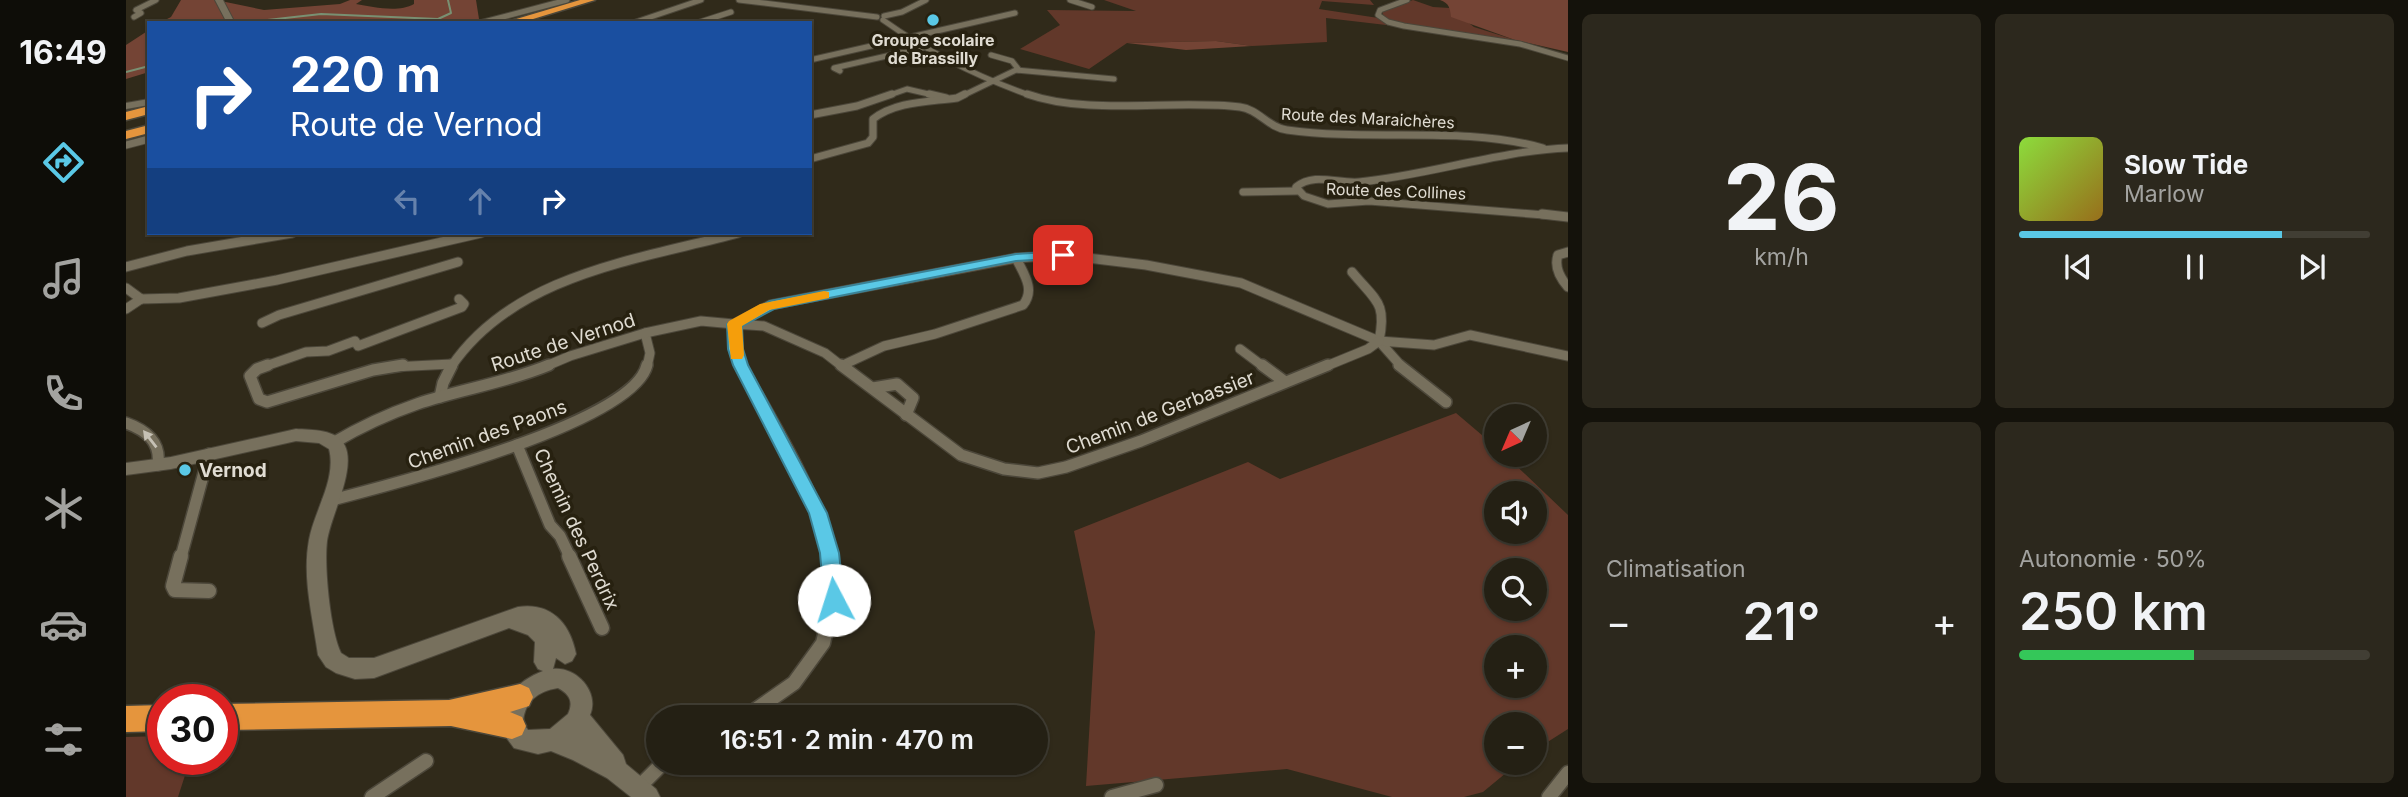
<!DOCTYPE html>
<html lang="fr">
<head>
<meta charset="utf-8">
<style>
  :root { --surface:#242014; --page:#2c281d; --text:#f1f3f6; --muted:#a3a3a0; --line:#413e34; --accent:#5ac8e6 }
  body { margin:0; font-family:Inter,sans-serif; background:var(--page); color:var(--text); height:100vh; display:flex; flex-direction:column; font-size:26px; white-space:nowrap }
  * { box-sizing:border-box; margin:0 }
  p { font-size:23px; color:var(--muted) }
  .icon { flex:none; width:38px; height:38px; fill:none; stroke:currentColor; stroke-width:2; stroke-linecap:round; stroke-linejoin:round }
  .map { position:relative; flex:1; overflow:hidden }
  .panel { display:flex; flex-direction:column; gap:14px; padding:14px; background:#14120b; width:840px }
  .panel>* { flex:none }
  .banner { position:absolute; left:21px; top:21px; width:665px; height:214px; border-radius:0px; box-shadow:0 2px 5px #0004,0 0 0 2px var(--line); background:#1a4fa0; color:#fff; overflow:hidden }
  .needle { width:46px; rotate:224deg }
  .fabs { position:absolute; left:1358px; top:404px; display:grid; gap:14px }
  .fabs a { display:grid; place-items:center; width:63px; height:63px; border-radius:50%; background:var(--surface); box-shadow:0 2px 5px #0004,0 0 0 2px var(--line); font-size:35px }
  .speed { position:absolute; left:21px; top:684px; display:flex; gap:14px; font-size:35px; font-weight:700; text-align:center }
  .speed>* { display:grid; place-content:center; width:91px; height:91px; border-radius:50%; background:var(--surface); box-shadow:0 2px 5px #0004,0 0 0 2px var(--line); line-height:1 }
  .speed .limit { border:10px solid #d22; background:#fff; color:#111 }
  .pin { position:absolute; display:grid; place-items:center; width:60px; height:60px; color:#fff; margin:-30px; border-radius:14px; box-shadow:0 4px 10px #0006 }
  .me { position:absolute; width:77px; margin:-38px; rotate:355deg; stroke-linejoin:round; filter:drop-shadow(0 0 5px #0008) }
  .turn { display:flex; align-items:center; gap:24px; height:147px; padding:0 28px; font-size:32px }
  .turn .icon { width:91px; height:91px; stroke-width:2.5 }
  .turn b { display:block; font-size:49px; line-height:60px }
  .lanes { display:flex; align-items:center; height:66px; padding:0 28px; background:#0003; justify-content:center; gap:35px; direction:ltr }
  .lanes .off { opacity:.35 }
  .big { font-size:52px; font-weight:600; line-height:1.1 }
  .panel .widget { flex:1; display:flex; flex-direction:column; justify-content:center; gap:10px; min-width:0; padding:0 24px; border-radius:10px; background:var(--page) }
  .panel .dial { align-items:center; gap:0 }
  .dial b { font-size:91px; line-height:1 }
  .song { display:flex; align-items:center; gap:21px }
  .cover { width:84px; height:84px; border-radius:10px; background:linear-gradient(135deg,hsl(90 70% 55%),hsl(40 70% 35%)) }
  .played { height:7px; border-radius:4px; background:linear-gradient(90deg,var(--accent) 75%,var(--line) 75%) }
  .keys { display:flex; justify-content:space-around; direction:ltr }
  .heat { display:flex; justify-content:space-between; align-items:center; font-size:38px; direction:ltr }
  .charge { height:10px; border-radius:5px; background:linear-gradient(90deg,#34c759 50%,var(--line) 0) }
  .panel .tiles { flex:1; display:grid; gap:14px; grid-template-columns:repeat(2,1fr) }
  .trip { position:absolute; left:520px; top:705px; width:402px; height:70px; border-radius:35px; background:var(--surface); box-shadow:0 2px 5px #0004,0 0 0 2px var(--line); font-weight:600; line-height:70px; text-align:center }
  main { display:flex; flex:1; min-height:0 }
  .tab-bar { display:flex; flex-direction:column; width:126px; justify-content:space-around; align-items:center; background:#0e0d08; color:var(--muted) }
  .tab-bar .icon { width:49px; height:49px }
  .tab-bar .selected { color:var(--accent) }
  .tab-bar b { font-size:32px; color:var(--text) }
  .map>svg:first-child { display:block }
</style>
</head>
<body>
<main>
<nav class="tab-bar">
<b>16:49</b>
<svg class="icon selected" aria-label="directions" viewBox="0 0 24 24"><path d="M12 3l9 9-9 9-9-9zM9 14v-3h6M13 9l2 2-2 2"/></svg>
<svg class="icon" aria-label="music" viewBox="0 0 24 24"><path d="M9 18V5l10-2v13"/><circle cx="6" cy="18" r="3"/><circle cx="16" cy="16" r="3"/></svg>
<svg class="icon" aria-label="phone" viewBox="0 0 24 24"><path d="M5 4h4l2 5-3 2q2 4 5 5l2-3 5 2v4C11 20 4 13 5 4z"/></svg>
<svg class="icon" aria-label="climate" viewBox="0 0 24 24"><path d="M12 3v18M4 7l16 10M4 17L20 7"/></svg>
<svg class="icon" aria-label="car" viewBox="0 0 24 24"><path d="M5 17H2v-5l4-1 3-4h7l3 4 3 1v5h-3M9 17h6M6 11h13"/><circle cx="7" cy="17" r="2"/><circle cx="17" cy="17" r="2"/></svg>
<svg class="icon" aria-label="filters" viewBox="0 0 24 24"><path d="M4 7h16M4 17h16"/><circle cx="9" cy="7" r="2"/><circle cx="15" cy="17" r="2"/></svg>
</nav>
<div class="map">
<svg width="1442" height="797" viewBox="0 0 1442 797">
  <rect width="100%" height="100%" fill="#302a1a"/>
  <g fill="#62382a" fill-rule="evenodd">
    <polygon points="978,0 1244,0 1248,5 1196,1 1193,9 1259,19 1256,12 1258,10 1287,0 1307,7 1324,8 1348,27 1389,40 1200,18 1201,42 1126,46 1090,41 1001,43 963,69 894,49 934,25 921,10 1010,11"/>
    <path d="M1330,413L1370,447V455H1379L1442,515V729L1409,750V724H1370V763H1392L1357,792L1338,797H1266L1161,769L960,786L969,632L948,531L1122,462L1154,479ZM1370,494H1409V532H1370ZM1370,570H1409V609H1370ZM1370,648H1409V686H1370Z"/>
    <polygon points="37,736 37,760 64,760 52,797 0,797 0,737"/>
  </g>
  <g fill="#744435">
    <path d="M55,0H90L138,10L214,4L224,0H236L230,4C247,7 272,13 288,4V0H350L353,19L339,23H33L45,17Z"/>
    <path d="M1314,0H1442V52L1389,40L1325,17C1324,8 1323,3 1314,0Z"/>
    <polygon points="23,30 23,72 0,79 0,45"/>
    <polygon points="1090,41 1126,46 1060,50 1001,43"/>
  </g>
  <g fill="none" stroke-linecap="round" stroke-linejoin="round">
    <g stroke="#799072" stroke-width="2">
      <polyline points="115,23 195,14 312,19 325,13 322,0"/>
      <polyline points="0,72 23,66"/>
    </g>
    <g stroke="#4c473a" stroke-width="7">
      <g id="street-far4">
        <polyline points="613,0 751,17"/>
        <polyline points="944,0 966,7"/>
        <polyline points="1281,0 1254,10 1252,15 1262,22 1278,26 1394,44 1442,58"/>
        <polyline points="758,16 776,12 800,0"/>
        <polyline points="8,17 15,13 10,10 30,0"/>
        <path d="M757,20C802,52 854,78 906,96"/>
        <polyline points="354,23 441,0"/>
        <polyline points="507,23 575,0"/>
        <polyline points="571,23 605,12"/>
        <polyline points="865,55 886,61 893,70"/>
        <polyline points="684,60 889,13"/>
        <polyline points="714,71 708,68 800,47"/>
        <polyline points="761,96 781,89 811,96"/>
        <polyline points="836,96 890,70 988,79"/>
      </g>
    </g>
    <g stroke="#4c473a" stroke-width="9">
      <g id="street-far3">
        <polyline points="803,94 820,98"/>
        <path d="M901,94C963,116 1048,99 1114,107C1132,109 1143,128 1161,130C1245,142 1335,125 1417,148"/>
        <polyline points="684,115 731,106 766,94"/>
        <polyline points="0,145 23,139"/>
        <path d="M684,159L742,143L747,137V119C770,101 803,102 831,98L839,94"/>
        <polyline points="1117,192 1171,191"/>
        <path d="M1431,216L1243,201L1202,204L1178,196L1170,187C1188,172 1212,184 1233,182C1304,175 1371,151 1442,148"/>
      </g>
    </g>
    <g stroke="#4c473a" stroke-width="11">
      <g id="street-far2">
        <polyline points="1416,214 1442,217"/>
        <path d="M1442,252L1432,255C1428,267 1434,278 1442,287"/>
        <polyline points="0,267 61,251 166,233"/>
        <path d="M1226,272C1250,301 1261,302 1253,341"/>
        <polyline points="0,288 15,299"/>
        <polyline points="15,299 53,298 151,280 355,233"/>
        <polyline points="0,309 15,299"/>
        <polyline points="136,323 153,315 332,262"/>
        <polyline points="519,333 524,353 521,367"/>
        <polyline points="1253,341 1276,367"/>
        <polyline points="1114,349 1138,367"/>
        <path d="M717,365L758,346L809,334L897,305C910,289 897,273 890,258"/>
        <polyline points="137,367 180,352 202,351 229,341 232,346 336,307 338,304 333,299"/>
        <polyline points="266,367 326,364"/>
        <path d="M325,367C388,274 512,260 612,233"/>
        <polyline points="418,367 444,356 519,333 575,321 608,324 644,305 890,258 937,255 1020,265 1115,283 1253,341 1308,345 1344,335 1442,356"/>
        <polyline points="615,367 609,349 608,324 638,326 699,353 717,367"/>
        <polyline points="1198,367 1242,349 1253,341"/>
      </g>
    </g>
    <g stroke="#4c473a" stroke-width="14">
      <g id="street-far1">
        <polyline points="142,365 131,369 124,376 133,399 141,402 247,370 277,365"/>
        <path d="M614,365C643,416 696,500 703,557"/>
        <polyline points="715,365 835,455 878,469 912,473 940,467 1015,441 1202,365"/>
        <polyline points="1136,365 1159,382"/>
        <polyline points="1273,365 1320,402"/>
        <polyline points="747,388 771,384 787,398 780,415"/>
        <polyline points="314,397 317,383 326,365"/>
        <path d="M0,423C20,430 35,442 32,465"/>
        <path d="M207,443C234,427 262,414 291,404C335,389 380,383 423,365"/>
        <polyline points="391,445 424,525 434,536 444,557"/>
        <path d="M202,501C260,486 507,424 521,365"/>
        <polyline points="55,557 83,454"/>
      </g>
    </g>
    <g stroke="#4c473a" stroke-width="17">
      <g id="street">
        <polyline points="55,556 47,586 49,590 83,591"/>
        <polyline points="443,556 476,628"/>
        <polyline points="618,718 668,683 697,643 707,599 703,556"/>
        <polyline points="513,787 537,763"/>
        <polyline points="246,797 300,761"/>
        <polyline points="986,797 1030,785"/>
        <polyline points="1423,797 1442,773"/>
      </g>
    </g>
    <g stroke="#4c473a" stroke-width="2">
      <g id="secondary">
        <polygon points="89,0 97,0 109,23 101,23"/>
        <polygon points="23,99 23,105 0,109 0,103"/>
        <path d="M170,429C185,430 212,429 219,446C230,470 205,515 201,541C198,566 204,630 215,653L223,658H248L392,607C425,602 444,623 450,654L446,661L439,664L430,658L427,669C450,666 474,692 464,715L497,755L500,764L530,789L534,797H505L481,778L447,760L425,751L412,754L388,748C384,742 378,736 376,729C367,702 395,679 417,671L412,669L408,662L409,642L402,635L383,628L248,678L229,679L210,673L200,667L192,655C187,618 176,578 183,540C188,511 211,479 203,449L193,443L170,441L45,469L0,475V463L45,457ZM432,688C443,694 448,701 442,714L424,729L402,730L397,723C398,702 412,691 432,688Z"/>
      </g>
    </g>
    <g stroke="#4c473a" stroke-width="3">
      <g id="highway">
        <polygon points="454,0 469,0 394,23 377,23"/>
        <polygon points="23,106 23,114 0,120 0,112"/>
        <polygon points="23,125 23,133 0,139 0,131"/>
        <polygon points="394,684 403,688 407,697 403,706 384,712 396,717 400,726 396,735 386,739 325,726 96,730 96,704 323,700"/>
        <polygon points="37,705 37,731 0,732 0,706"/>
      </g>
    </g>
    <use href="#street-far4" stroke="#77705d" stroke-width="5"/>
    <use href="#street-far3" stroke="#77705d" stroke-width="7"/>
    <use href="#street-far2" stroke="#77705d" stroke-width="9"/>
    <use href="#street-far1" stroke="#77705d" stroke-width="11"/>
    <use href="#street" stroke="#77705d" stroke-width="14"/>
    <use href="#secondary" fill="#77705d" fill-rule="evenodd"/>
    <use href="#highway" fill="#e5953d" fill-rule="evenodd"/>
  </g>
  <defs><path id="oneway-solid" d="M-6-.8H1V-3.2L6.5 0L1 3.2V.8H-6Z" transform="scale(1.75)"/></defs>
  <use fill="#c6c1b5" href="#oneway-solid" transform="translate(24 439) rotate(-128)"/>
  <polygon fill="#5ac8e6" stroke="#3a8296" stroke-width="2" points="937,251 944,255 942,258 890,261 648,309 616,326 617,349 622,365 701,513 713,553 718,600 715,606 708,609 701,606 698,600 694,553 683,513 607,365 602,349 601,324 644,301 890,254"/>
  <polygon fill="#f59e0b" points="698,291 703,292 703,298 643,310 616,326 618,355 616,359 605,359 601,324 603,321 634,304"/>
  <g fill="#5ac8e6" stroke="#272110" stroke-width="2.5">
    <circle cx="807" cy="20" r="7"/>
    <circle cx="59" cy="470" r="7"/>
  </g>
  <g text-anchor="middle" stroke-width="7" stroke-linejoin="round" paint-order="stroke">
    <g font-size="16" font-weight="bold" fill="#e0dcd2" stroke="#272110">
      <text x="807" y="46">Groupe scolaire<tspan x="807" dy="18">de Brassilly</tspan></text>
    </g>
    <g font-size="16" fill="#e0dcd2" stroke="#272110">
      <text transform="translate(1242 118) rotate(3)" y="6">Route des Maraichères</text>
      <text transform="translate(1270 191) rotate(2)" y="6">Route des Collines</text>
    </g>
    <g font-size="19" fill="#e0dcd2" stroke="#272110">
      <text transform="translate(437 342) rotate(-18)" y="7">Route de Vernod</text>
      <text transform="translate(1034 412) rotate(-21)" y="7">Chemin de Gerbassier</text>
      <text transform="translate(361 434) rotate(-20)" y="7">Chemin des Paons</text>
      <text transform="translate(451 529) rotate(65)" y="7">Chemin des Perdrix</text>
    </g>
    <g font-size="19" font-weight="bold" fill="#e0dcd2" stroke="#272110" text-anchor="start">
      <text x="73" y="477">Vernod</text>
    </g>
  </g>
</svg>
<div class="fabs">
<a><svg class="needle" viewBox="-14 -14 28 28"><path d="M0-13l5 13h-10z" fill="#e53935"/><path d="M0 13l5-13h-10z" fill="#a3a3a0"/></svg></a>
<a><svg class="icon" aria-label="sound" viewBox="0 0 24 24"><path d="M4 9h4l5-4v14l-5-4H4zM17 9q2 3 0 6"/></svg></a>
<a><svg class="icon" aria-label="search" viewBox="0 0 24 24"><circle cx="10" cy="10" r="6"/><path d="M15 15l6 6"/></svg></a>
<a>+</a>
<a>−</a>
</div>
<div class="speed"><div class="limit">30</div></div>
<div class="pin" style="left:937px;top:255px;background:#d93025"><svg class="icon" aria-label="arrive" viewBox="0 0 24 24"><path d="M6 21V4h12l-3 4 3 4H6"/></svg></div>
<svg class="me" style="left:708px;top:600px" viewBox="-20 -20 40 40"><circle r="19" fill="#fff"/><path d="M0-13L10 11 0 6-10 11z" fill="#5ac8e6"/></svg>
<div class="trip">16:51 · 2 min · 470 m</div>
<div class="banner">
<div class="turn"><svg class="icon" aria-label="right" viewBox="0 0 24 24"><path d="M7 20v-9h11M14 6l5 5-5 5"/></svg><div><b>220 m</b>Route de Vernod</div></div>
<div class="lanes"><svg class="icon off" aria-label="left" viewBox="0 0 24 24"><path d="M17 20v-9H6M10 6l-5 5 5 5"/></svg><svg class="icon off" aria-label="ahead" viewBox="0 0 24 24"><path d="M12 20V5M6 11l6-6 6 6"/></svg><svg class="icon" aria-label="right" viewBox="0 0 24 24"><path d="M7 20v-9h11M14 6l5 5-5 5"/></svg></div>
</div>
</div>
<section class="panel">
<div class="tiles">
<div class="widget dial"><b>26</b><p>km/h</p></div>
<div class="widget">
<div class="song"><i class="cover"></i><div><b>Slow Tide</b><p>Marlow</p></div></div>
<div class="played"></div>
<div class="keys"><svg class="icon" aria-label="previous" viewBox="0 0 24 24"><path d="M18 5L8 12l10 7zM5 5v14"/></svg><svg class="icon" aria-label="pause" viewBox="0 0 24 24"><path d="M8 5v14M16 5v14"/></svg><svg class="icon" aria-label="next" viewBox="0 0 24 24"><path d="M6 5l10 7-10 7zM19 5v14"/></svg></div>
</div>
<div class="widget"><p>Climatisation</p>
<div class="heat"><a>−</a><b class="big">21°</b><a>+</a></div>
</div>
<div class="widget"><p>Autonomie · 50%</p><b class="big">250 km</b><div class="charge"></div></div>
</div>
</section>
</main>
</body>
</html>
